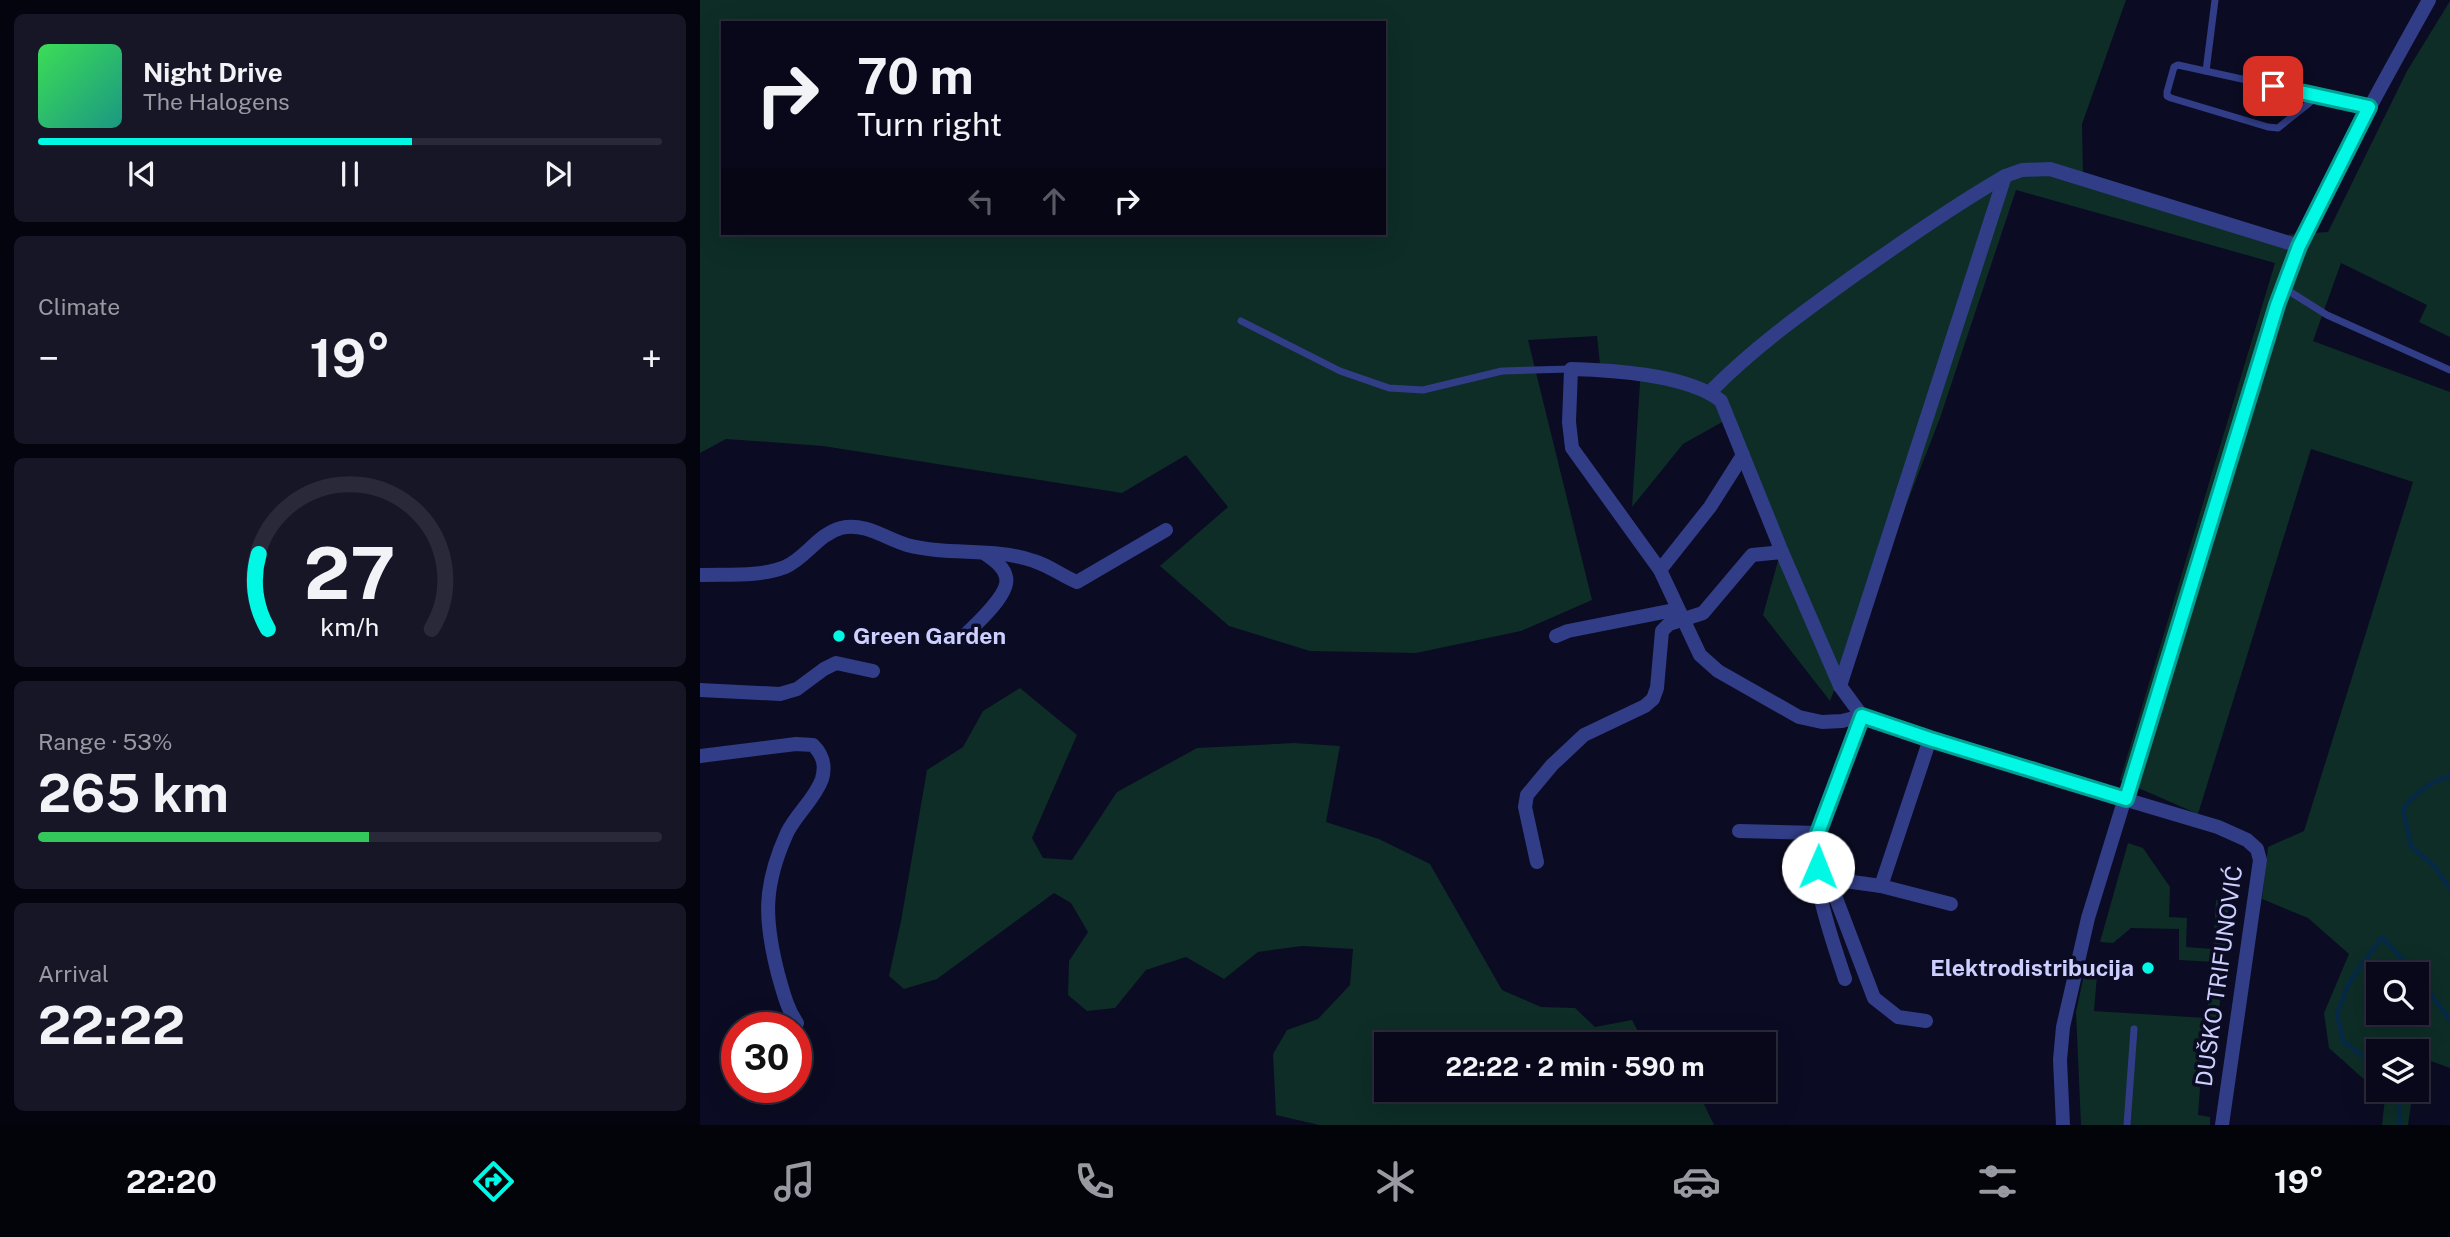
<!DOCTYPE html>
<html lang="en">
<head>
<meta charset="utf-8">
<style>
  :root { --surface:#08081a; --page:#161627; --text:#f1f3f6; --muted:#989aa2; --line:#292939; --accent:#00f8e4 }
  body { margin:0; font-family:"Public Sans",sans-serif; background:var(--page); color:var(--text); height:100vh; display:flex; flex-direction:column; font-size:26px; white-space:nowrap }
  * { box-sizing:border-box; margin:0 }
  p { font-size:23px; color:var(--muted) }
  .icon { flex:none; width:38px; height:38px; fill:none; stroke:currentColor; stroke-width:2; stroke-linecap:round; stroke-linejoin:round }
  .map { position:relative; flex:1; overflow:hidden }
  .sheet { display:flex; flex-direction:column; gap:14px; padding:14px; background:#04040e; width:700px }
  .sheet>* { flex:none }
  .hud { position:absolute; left:21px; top:21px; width:665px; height:214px; border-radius:0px; box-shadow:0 7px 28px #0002,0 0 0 2px var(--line); background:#08081a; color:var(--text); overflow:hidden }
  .buttons { position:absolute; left:1666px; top:962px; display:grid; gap:14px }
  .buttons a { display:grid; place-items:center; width:63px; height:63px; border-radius:0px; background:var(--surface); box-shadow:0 7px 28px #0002,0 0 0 2px var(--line); font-size:35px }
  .speed { position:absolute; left:21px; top:1012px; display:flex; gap:14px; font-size:35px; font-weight:700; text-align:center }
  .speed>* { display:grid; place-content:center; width:91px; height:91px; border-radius:50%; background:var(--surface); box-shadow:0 7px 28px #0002,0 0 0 2px var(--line); line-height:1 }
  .speed .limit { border:10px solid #d22; background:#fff; color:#111 }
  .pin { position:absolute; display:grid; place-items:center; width:60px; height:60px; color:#fff; margin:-30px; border-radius:14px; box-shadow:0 4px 10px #0006 }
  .me { position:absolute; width:77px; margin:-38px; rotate:1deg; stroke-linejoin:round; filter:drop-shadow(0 0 5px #0008) }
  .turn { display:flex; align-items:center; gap:24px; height:147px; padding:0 21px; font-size:32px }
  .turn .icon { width:91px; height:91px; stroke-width:2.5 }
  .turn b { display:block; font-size:49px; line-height:60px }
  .lanes { display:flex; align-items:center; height:66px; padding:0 21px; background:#0003; justify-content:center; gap:35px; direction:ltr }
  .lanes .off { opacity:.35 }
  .big { font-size:52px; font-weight:700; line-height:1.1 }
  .sheet .tile { flex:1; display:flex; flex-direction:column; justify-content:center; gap:10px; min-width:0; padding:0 24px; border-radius:10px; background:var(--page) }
  .sheet .dial { align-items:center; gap:0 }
  .dial svg { height:182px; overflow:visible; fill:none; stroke:var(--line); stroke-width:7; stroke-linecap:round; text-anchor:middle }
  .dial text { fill:var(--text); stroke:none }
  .song { display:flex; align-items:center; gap:21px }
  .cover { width:84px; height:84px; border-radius:10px; background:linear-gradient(135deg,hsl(130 70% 55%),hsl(170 70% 35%)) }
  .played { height:7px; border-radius:4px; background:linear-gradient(90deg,var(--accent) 60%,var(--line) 60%) }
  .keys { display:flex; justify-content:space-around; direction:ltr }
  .heat { display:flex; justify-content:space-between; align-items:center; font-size:38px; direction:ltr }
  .charge { height:10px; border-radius:5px; background:linear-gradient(90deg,#34c759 53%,var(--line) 0) }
  .trip { position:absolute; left:674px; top:1032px; width:402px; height:70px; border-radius:0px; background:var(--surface); box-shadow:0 7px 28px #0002,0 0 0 2px var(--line); font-weight:700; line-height:70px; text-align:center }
  .menu { display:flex; height:112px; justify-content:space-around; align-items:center; background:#03030a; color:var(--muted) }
  .menu .icon { width:49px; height:49px }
  .menu .active { color:var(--accent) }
  .menu b { font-size:32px; color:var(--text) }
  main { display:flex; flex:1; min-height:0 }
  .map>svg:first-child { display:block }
</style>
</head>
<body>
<main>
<section class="sheet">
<div class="tile">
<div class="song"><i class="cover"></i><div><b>Night Drive</b><p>The Halogens</p></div></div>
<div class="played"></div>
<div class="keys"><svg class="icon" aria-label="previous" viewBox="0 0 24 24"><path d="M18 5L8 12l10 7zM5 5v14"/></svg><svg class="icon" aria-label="pause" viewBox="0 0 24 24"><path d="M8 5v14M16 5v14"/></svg><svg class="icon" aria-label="next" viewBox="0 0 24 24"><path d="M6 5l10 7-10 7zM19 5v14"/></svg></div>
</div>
<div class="tile"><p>Climate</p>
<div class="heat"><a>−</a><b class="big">19°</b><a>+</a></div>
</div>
<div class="tile dial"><svg viewBox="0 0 100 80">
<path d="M14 69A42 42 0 1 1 86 69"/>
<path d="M14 69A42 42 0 0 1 10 36" stroke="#00f8e4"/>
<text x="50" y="56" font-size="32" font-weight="700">27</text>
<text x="50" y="72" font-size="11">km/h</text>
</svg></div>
<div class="tile"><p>Range · 53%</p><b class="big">265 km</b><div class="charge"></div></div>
<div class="tile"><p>Arrival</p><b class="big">22:22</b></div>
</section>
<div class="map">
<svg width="1750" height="1125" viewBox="0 0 1750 1125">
  <rect width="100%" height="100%" fill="#0b0b23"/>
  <g fill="#0d2d26" fill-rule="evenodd">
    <path d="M0,0H1426L1382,124L1383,173L1584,235L1628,232L1707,71L1750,1V337L1719,322L1727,305L1641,263L1613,341L1750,392V1068L1717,1056V1052H1678V1090H1713L1708,1125H1682L1685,1098L1629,1048L1624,1013L1649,954L1608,918L1562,899L1568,847L1604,831L1713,482L1611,449L1498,814L1420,780L1575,263L1316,190L1240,418L1130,701L1063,615L1083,543L1033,416L983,444L932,507L941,367L900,364L897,336L828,340L892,600L821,631L716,653L610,651L529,626L460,566L528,507L486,455L422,493L123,446L26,439L0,453ZM23,23H684V233H23ZM1678,975H1717V1013H1678Z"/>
    <polygon points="320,688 377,735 332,838 343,858 372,860 417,792 497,748 594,743 640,746 626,822 679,839 730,864 802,990 841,1007 875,1008 895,1027 932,1020 945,1045 686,1045 686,1090 969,1090 976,1103 1002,1100 1014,1125 619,1125 576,1115 573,1054 587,1030 618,1019 650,985 653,949 602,946 558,952 524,979 486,957 446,970 415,1008 387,1011 368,995 369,961 388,932 371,903 354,893 237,979 204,989 189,976 201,921 227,770 263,747 283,711"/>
    <polygon points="1428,843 1443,848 1470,887 1469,917 1487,918 1486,947 1513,949 1516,900 1529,902 1517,1034 1504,1034 1498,1115 1510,1117 1510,1125 1381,1125 1376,1012 1387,961 1398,964 1394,1011 1506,1018 1514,962 1479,960 1479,929 1431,928 1413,943 1400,942"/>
  </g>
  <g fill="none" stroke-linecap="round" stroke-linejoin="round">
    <g stroke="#062947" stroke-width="4.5">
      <path d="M1750,776C1729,783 1717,792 1703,808L1711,846L1735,867L1750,889"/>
      <polyline points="1717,975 1750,1020"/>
      <polyline points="1678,1068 1643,1041 1637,1013 1650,981 1682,937 1716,975"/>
      <polyline points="1699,1090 1700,1125"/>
    </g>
    <g stroke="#313d87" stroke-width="7">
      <polyline points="1506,71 1515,0"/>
      <polyline points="1618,96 1578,128 1568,127 1471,98 1467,96 1467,92 1474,67 1478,65 1669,107"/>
      <polyline points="1584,288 1627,315 1750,370"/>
      <polyline points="541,321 640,371 689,388 723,390 802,371 871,369"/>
      <polyline points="1427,1125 1434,1029"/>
    </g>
    <g stroke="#313d87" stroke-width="14">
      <path d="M1010,392C1053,348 1102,313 1152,277C1202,242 1252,207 1305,176"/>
      <polyline points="960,570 1010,507 1043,455"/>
      <path d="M0,575C27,574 60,577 85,567C106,558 118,534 141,528C165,522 186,539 207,545C249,556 294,547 334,561C350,566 362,576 377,582L466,530"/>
      <polyline points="856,636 868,631 969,611 984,618"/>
      <path d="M262,638C274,626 311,594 306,577C304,566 292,559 284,553"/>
      <polyline points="1140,686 1305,176 1322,170 1350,169 1599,246"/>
      <polyline points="0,690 80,694 97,689 124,669 136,663 173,671"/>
      <path d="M1162,716L1142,721L1122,722L1099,717L1018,671L1000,655L960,570L872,448L869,422L871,369C912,370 989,375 1021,401L1082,552L1140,686L1162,716L1360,780L1518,827L1547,840L1557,849L1560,860L1522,1125"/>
      <path d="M0,756L96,744L113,745C123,755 126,765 122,779C115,799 96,814 87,833C63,886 64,919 78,974C83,991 87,1009 97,1023"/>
      <polyline points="1039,831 1118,833"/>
      <polyline points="1121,859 1174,998 1198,1017 1226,1021"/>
      <polyline points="837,862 825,807 827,795 852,765 884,735 945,706 953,699 957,688 962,631 969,624 1003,613 1052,555 1082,552"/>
      <polyline points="1131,879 1181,886 1251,904"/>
      <polyline points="1181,886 1230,739"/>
      <path d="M1145,979C1130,932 1110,883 1118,833L1162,716"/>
      <path d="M1363,1125L1360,1060L1363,1027L1388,918L1577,305C1617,198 1674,99 1729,0"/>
    </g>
  </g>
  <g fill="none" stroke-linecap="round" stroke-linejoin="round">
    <g stroke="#00a194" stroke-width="18">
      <polyline id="route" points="1118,867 1116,848 1118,833 1162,716 1230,739 1426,799 1577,305 1599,246 1669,107 1573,86"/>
    </g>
    <use href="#route" stroke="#00f8e4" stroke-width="12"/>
  </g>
  <g fill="#00f8e4" stroke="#0b0b23" stroke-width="2.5">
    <circle cx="139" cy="636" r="7"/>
    <circle cx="1448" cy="968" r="7"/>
  </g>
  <g text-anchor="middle" stroke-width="7" stroke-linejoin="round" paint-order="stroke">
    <g font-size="23" font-weight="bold" fill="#cdd0ff" stroke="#0b0b23" text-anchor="start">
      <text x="153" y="644">Green Garden</text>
      <text x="1434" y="976" text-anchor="end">Elektrodistribucija</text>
    </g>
    <g font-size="23" fill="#cdd0ff" stroke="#0b0b23">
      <text transform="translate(1519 976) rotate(-82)" y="8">DUŠKO TRIFUNOVIĆ</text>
    </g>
  </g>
</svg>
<div class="buttons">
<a><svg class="icon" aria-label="search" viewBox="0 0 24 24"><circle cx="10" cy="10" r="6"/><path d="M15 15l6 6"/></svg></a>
<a><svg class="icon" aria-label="layers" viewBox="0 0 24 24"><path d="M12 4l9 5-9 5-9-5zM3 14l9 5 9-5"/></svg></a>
</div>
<div class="speed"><div class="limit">30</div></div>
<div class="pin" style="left:1573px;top:86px;background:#d93025"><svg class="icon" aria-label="arrive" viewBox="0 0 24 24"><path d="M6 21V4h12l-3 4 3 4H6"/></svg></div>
<svg class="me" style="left:1118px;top:867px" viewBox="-20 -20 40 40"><circle r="19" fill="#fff"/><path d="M0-13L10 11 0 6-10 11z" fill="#00f8e4"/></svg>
<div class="trip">22:22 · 2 min · 590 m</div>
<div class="hud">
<div class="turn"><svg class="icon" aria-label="right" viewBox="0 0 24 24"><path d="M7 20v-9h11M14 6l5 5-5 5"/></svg><div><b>70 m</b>Turn right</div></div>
<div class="lanes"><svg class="icon off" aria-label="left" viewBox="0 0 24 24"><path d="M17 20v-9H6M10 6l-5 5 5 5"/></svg><svg class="icon off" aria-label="ahead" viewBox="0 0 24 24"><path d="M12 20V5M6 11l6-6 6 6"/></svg><svg class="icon" aria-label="right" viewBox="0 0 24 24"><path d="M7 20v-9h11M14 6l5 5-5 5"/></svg></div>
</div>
</div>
</main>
<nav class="menu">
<b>22:20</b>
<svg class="icon active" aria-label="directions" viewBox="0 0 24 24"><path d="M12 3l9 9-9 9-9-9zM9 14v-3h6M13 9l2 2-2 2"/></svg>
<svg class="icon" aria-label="music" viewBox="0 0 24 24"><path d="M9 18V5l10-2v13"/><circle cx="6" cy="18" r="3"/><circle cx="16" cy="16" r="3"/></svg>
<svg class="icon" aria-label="phone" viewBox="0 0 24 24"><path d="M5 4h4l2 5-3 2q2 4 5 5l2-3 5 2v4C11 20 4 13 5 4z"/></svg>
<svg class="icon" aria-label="climate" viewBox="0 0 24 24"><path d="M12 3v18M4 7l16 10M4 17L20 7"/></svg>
<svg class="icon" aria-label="car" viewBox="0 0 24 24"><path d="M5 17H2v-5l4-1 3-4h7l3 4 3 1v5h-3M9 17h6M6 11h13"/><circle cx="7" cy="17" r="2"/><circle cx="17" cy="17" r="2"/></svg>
<svg class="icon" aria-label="filters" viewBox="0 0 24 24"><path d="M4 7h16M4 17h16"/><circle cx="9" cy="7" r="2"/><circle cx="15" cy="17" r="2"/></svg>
<b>19°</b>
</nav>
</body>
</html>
